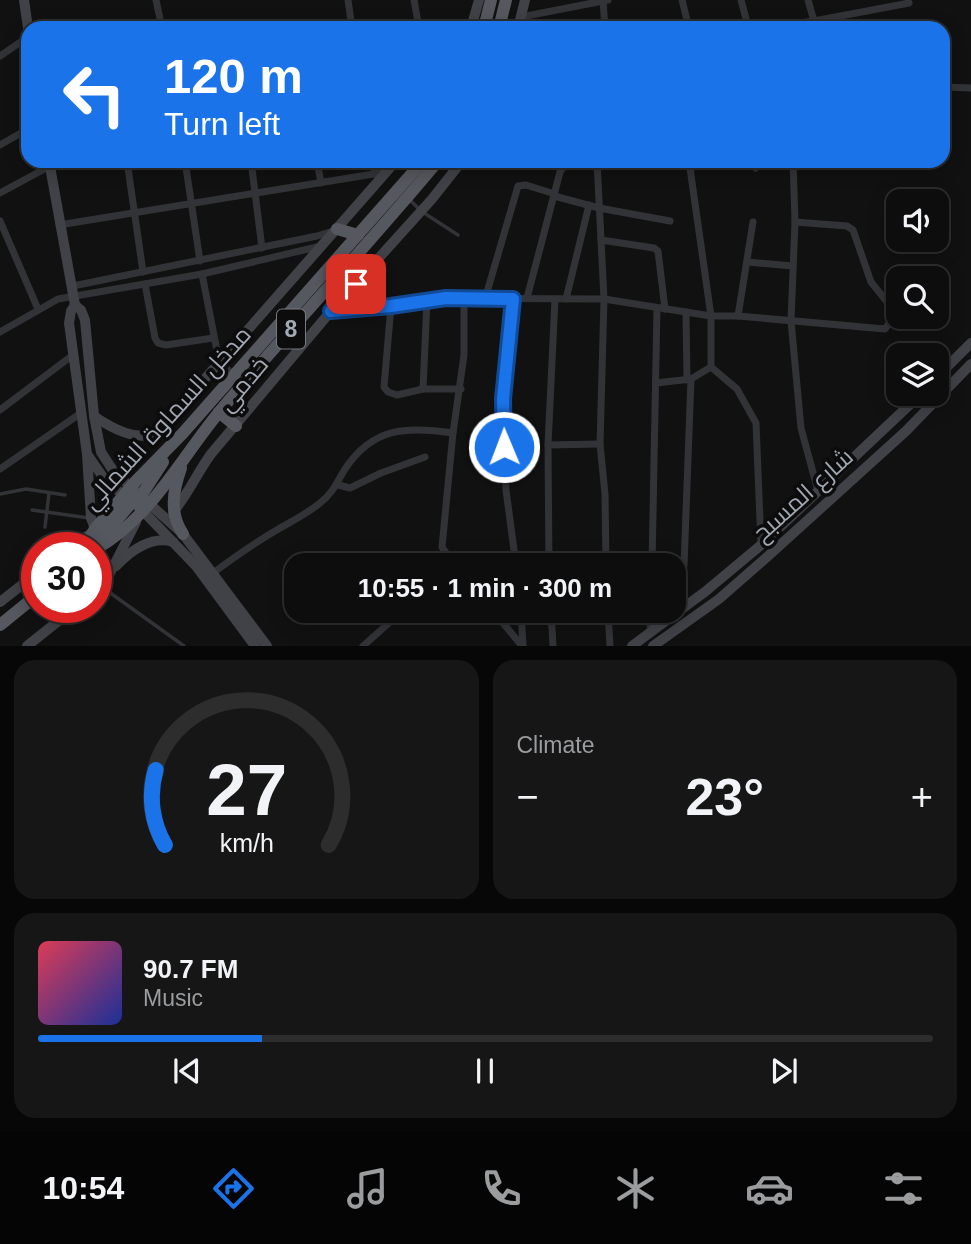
<!DOCTYPE html>
<html lang="en">
<head>
<meta charset="utf-8">
<style>
  :root { --surface:#0d0d0e; --page:#161617; --text:#f1f3f6; --muted:#9a9c9e; --line:#2d2d2e; --accent:#1a73e8 }
  body { margin:0; font-family:Arial,Cairo,sans-serif; background:var(--page); color:var(--text); height:100vh; display:flex; flex-direction:column; font-size:26px; white-space:nowrap }
  * { box-sizing:border-box; margin:0 }
  p { font-size:23px; color:var(--muted) }
  .icon { flex:none; width:38px; height:38px; fill:none; stroke:currentColor; stroke-width:2; stroke-linecap:round; stroke-linejoin:round }
  .map { position:relative; height:646px; overflow:hidden }
  .side { display:flex; flex-direction:column; gap:14px; padding:14px; background:#070708; flex:1 }
  .side>* { flex:none }
  .guide { position:absolute; left:21px; top:21px; width:929px; height:147px; border-radius:21px; box-shadow:0 4px 18px #0003,0 0 0 2px var(--line); background:#1a73e8; color:#fff; overflow:hidden }
  .fabs { position:absolute; left:886px; top:189px; display:grid; gap:14px }
  .fabs a { display:grid; place-items:center; width:63px; height:63px; border-radius:14px; background:var(--surface); box-shadow:0 4px 18px #0003,0 0 0 2px var(--line); font-size:35px }
  .speed { position:absolute; left:21px; top:532px; display:flex; gap:14px; font-size:35px; font-weight:700; text-align:center }
  .speed>* { display:grid; place-content:center; width:91px; height:91px; border-radius:50%; background:var(--surface); box-shadow:0 4px 18px #0003,0 0 0 2px var(--line); line-height:1 }
  .speed .limit { border:10px solid #d22; background:#fff; color:#111 }
  .pin { position:absolute; display:grid; place-items:center; width:60px; height:60px; color:#fff; margin:-30px; border-radius:14px; box-shadow:0 4px 10px #0006 }
  .me { position:absolute; width:77px; margin:-38px; rotate:359deg; stroke-linejoin:round; filter:drop-shadow(0 0 5px #0008) }
  .turn { display:flex; align-items:center; gap:24px; height:147px; padding:0 28px; font-size:32px }
  .turn .icon { width:91px; height:91px; stroke-width:2.5 }
  .turn b { display:block; font-size:49px; line-height:60px }
  .big { font-size:52px; font-weight:800; line-height:1.1 }
  .side .widget { flex:1; display:flex; flex-direction:column; justify-content:center; gap:10px; min-width:0; padding:0 24px; border-radius:21px; background:var(--page) }
  .side .dial { align-items:center; gap:0 }
  .dial svg { height:182px; overflow:visible; fill:none; stroke:var(--line); stroke-width:7; stroke-linecap:round; text-anchor:middle }
  .dial text { fill:var(--text); stroke:none }
  .song { display:flex; align-items:center; gap:21px }
  .cover { width:84px; height:84px; border-radius:10px; background:linear-gradient(135deg,hsl(350 70% 55%),hsl(230 70% 35%)) }
  .played { height:7px; border-radius:4px; background:linear-gradient(90deg,var(--accent) 25%,var(--line) 25%) }
  .keys { display:flex; justify-content:space-around; direction:ltr }
  .heat { display:flex; justify-content:space-between; align-items:center; font-size:38px; direction:ltr }
  .side .tiles { flex:1; display:grid; gap:14px; grid-template-columns:1fr 1fr }
  .widget:last-child { grid-column:span 2 }
  .trip { position:absolute; left:284px; top:553px; width:402px; height:70px; border-radius:21px; background:var(--surface); box-shadow:0 4px 18px #0003,0 0 0 2px var(--line); font-weight:800; line-height:70px; text-align:center }
  .dock { display:flex; height:112px; justify-content:space-around; align-items:center; background:#050506; color:var(--muted) }
  .dock .icon { width:49px; height:49px }
  .dock .on { color:var(--accent) }
  .dock b { font-size:32px; color:var(--text) }
  .map>svg:first-child { display:block }
</style>
</head>
<body>
<div class="map">
<svg width="971" height="646" viewBox="0 0 971 646">
  <rect width="100%" height="100%" fill="#111112"/>
  <g fill="none" stroke-linecap="round" stroke-linejoin="round">
    <g stroke="#323337" stroke-width="3.5">
      <polyline points="740,161 756,170"/>
      <polyline points="409,199 421,211 458,235"/>
      <polyline points="0,494 26,489 65,495"/>
      <polyline points="32,510 89,518"/>
      <polyline points="45,527 49,493"/>
      <polyline points="102,587 184,646"/>
    </g>
    <g stroke="#323337" stroke-width="7">
      <polyline points="156,0 162,28"/>
      <polyline points="348,0 352,28"/>
      <polyline points="414,0 419,28"/>
      <polyline points="603,0 605,28"/>
      <polyline points="682,0 689,28"/>
      <polyline points="741,0 748,26 751,28"/>
      <polyline points="808,0 814,21"/>
      <polyline points="521,17 608,0"/>
      <polyline points="763,28 814,21 909,3"/>
      <polyline points="0,56 28,37"/>
      <polyline points="943,87 971,88"/>
      <polyline points="0,145 28,129"/>
      <polyline points="127,161 143,272"/>
      <polyline points="185,161 200,261"/>
      <polyline points="251,161 262,248"/>
      <polyline points="317,161 321,183"/>
      <polyline points="373,161 375,174"/>
      <polyline points="597,161 604,299 600,444 605,494 606,565"/>
      <polyline points="689,161 711,316 711,367 737,389 756,423 761,545"/>
      <polyline points="793,161 795,222 791,321 801,428 818,491"/>
      <polyline points="0,193 50,166 73,161"/>
      <polyline points="554,196 599,208 670,221"/>
      <polyline points="0,221 38,309"/>
      <polyline points="59,225 386,172"/>
      <polyline points="601,240 654,248 658,251 665,309"/>
      <polyline points="747,262 793,266"/>
      <polyline points="202,274 219,361 234,376"/>
      <polyline points="145,284 155,338 158,343 166,345 213,338"/>
      <polyline points="73,286 317,236 333,231"/>
      <polyline points="527,298 560,172 567,161"/>
      <polyline points="485,299 518,186 526,185 555,194"/>
      <polyline points="513,299 503,399 506,490 516,565"/>
      <polyline points="566,299 589,205"/>
      <polyline points="391,306 384,387 388,392 397,395 423,389 461,389"/>
      <polyline points="331,311 391,306 445,298 604,299 711,316 738,316 885,329 895,315 892,308 871,282 853,230 847,226 795,222"/>
      <polyline points="686,312 687,380"/>
      <polyline points="738,316 753,222"/>
      <polyline points="0,332 58,299 202,274 321,246"/>
      <polyline points="656,383 691,379 711,367"/>
      <polyline points="423,389 427,300"/>
      <polyline points="0,410 73,355"/>
      <polyline points="548,445 600,444"/>
      <polyline points="0,469 81,413"/>
      <polyline points="338,485 350,488 381,473 425,457"/>
      <polyline points="454,565 442,547 453,433 464,355 464,298"/>
      <polyline points="549,565 548,445 555,299"/>
      <polyline points="652,565 657,308"/>
      <polyline points="684,566 691,379"/>
      <path d="M213,573C233,558 253,544 275,531C290,522 307,514 320,503C333,493 337,482 345,469C373,427 407,426 453,433"/>
      <polyline points="493,611 522,646"/>
      <polyline points="521,611 523,645"/>
      <polyline points="551,611 553,646"/>
      <polyline points="608,611 610,646"/>
      <polyline points="650,632 651,611"/>
      <polyline points="363,646 399,614"/>
    </g>
    <g stroke="#404247" stroke-width="10">
      <polyline points="24,0 28,28"/>
      <polyline points="471,28 479,0"/>
      <polyline points="518,28 525,0"/>
      <polyline points="49,161 75,305"/>
      <polyline points="75,305 81,310 85,320 94,416 101,452 114,472 183,534 267,646"/>
      <polyline points="75,305 71,311 69,323 87,454 91,518 95,529"/>
      <polyline points="936,378 971,343"/>
      <path d="M94,416C111,428 140,444 159,431L396,161"/>
      <polyline points="87,454 105,480 143,511 196,566 255,646"/>
      <path d="M173,512C188,495 197,473 211,454L331,311L432,199L462,161"/>
      <polyline points="70,548 89,535"/>
      <path d="M116,566C130,551 152,535 173,542"/>
      <polyline points="96,591 109,575 136,522"/>
      <polyline points="0,602 37,573"/>
      <polyline points="27,646 76,607"/>
      <polyline points="632,646 706,591 761,545 921,394"/>
      <polyline points="653,646 719,599 767,557 906,431 971,364"/>
    </g>
    <g stroke="#56585f" stroke-width="12">
      <polyline points="484,28 491,0"/>
      <polyline points="499,28 506,0"/>
      <polyline points="337,229 358,235"/>
      <polyline points="219,412 236,426"/>
      <path d="M181,468C173,491 169,513 183,534"/>
      <polyline points="143,511 139,505 139,499 163,462"/>
      <polyline points="96,545 132,502 134,497 132,489"/>
      <polyline points="83,548 95,529 136,481 183,433 423,161"/>
      <path d="M96,549C151,518 181,458 220,411C292,326 367,246 438,161"/>
      <polyline points="0,625 37,595"/>
    </g>
  </g>
  <g fill="none" stroke-linecap="round" stroke-linejoin="round">
    <g stroke="#114b97" stroke-width="18">
      <polyline id="route" points="356,284 331,311 391,306 446,298 513,299 503,399 504,447"/>
    </g>
    <use href="#route" stroke="#1a73e8" stroke-width="12"/>
  </g>
  <g text-anchor="middle" stroke-width="7" stroke-linejoin="round" paint-order="stroke">
    <rect fill="#0c0c0d" stroke="#757a81" stroke-width="2" x="277" y="309.5" width="28" height="39" rx="5"/>
    <g font-size="23" font-weight="bold" fill="#a2a9b3">
      <text x="291" y="337">8</text>
    </g>
    <g font-size="24" fill="#a2a9b3" stroke="#0c0c0d">
      <text transform="translate(243 384) rotate(-50)" y="8">خدمي</text>
      <text transform="translate(167 418) rotate(-48)" y="8">مدخل السماوة الشمالي</text>
      <text transform="translate(803 495) rotate(-42)" y="8">شارع المسبح</text>
    </g>
  </g>
</svg>
<div class="fabs">
<a><svg class="icon" aria-label="sound" viewBox="0 0 24 24"><path d="M4 9h4l5-4v14l-5-4H4zM17 9q2 3 0 6"/></svg></a>
<a><svg class="icon" aria-label="search" viewBox="0 0 24 24"><circle cx="10" cy="10" r="6"/><path d="M15 15l6 6"/></svg></a>
<a><svg class="icon" aria-label="layers" viewBox="0 0 24 24"><path d="M12 4l9 5-9 5-9-5zM3 14l9 5 9-5"/></svg></a>
</div>
<div class="speed"><div class="limit">30</div></div>
<div class="pin" style="left:356px;top:284px;background:#d93025"><svg class="icon" aria-label="arrive" viewBox="0 0 24 24"><path d="M6 21V4h12l-3 4 3 4H6"/></svg></div>
<svg class="me" style="left:504px;top:447px" viewBox="-20 -20 40 40"><circle r="17" fill="#1a73e8" stroke="#fff" stroke-width="3"/><path d="M0-11L8 9 0 5-8 9z" fill="#fff"/></svg>
<div class="trip">10:55 · 1 min · 300 m</div>
<div class="guide">
<div class="turn"><svg class="icon" aria-label="left" viewBox="0 0 24 24"><path d="M17 20v-9H6M10 6l-5 5 5 5"/></svg><div><b>120 m</b>Turn left</div></div>
</div>
</div>
<section class="side">
<div class="tiles">
<div class="widget dial"><svg viewBox="0 0 100 80">
<path d="M14 69A42 42 0 1 1 86 69"/>
<path d="M14 69A42 42 0 0 1 10 36" stroke="#1a73e8"/>
<text x="50" y="56" font-size="32" font-weight="700">27</text>
<text x="50" y="72" font-size="11">km/h</text>
</svg></div>
<div class="widget"><p>Climate</p>
<div class="heat"><a>−</a><b class="big">23°</b><a>+</a></div>
</div>
<div class="widget">
<div class="song"><i class="cover"></i><div><b>90.7 FM</b><p>Music</p></div></div>
<div class="played"></div>
<div class="keys"><svg class="icon" aria-label="previous" viewBox="0 0 24 24"><path d="M18 5L8 12l10 7zM5 5v14"/></svg><svg class="icon" aria-label="pause" viewBox="0 0 24 24"><path d="M8 5v14M16 5v14"/></svg><svg class="icon" aria-label="next" viewBox="0 0 24 24"><path d="M6 5l10 7-10 7zM19 5v14"/></svg></div>
</div>
</div>
</section>
<nav class="dock">
<b>10:54</b>
<svg class="icon on" aria-label="directions" viewBox="0 0 24 24"><path d="M12 3l9 9-9 9-9-9zM9 14v-3h6M13 9l2 2-2 2"/></svg>
<svg class="icon" aria-label="music" viewBox="0 0 24 24"><path d="M9 18V5l10-2v13"/><circle cx="6" cy="18" r="3"/><circle cx="16" cy="16" r="3"/></svg>
<svg class="icon" aria-label="phone" viewBox="0 0 24 24"><path d="M5 4h4l2 5-3 2q2 4 5 5l2-3 5 2v4C11 20 4 13 5 4z"/></svg>
<svg class="icon" aria-label="climate" viewBox="0 0 24 24"><path d="M12 3v18M4 7l16 10M4 17L20 7"/></svg>
<svg class="icon" aria-label="car" viewBox="0 0 24 24"><path d="M5 17H2v-5l4-1 3-4h7l3 4 3 1v5h-3M9 17h6M6 11h13"/><circle cx="7" cy="17" r="2"/><circle cx="17" cy="17" r="2"/></svg>
<svg class="icon" aria-label="filters" viewBox="0 0 24 24"><path d="M4 7h16M4 17h16"/><circle cx="9" cy="7" r="2"/><circle cx="15" cy="17" r="2"/></svg>
</nav>
</body>
</html>
